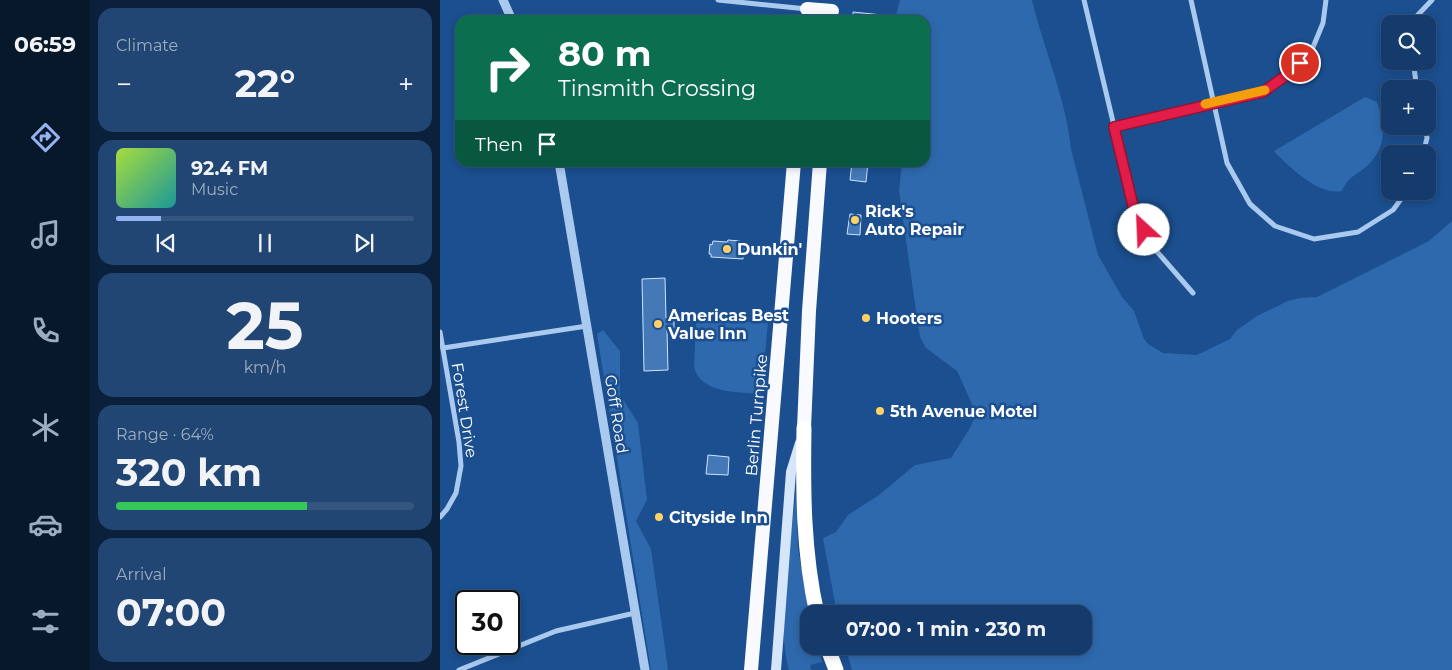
<!DOCTYPE html>
<html lang="en">
<head>
<meta charset="utf-8">
<style>
  :root { --surface:#143b6b; --page:#214673; --text:#f1f3f6; --muted:#9dadc1; --line:#33557e; --accent:#95b2f1 }
  body { margin:0; font-family:Montserrat,sans-serif; background:var(--page); color:var(--text); height:100vh; display:flex; flex-direction:column; font-size:19px; white-space:nowrap }
  * { box-sizing:border-box; margin:0 }
  p { font-size:16px; color:var(--muted) }
  .icon { flex:none; width:28px; height:28px; fill:none; stroke:currentColor; stroke-width:2; stroke-linecap:round; stroke-linejoin:round }
  .map { position:relative; flex:1; overflow:hidden }
  .sheet { display:flex; flex-direction:column; gap:8px; padding:8px; background:#0b203b; width:350px }
  .sheet>* { flex:none }
  .hud { position:absolute; left:15px; top:15px; width:475px; height:152px; border-radius:15px; box-shadow:0 2px 8px #0003,0 0 0 1px var(--line); background:#0b6e4f; color:#fff; overflow:hidden }
  .tools { position:absolute; left:941px; top:15px; display:grid; gap:10px }
  .tools a { display:grid; place-items:center; width:55px; height:55px; border-radius:10px; background:var(--surface); box-shadow:0 2px 8px #0003,0 0 0 1px var(--line); font-size:25px }
  .speed { position:absolute; left:15px; top:590px; display:flex; gap:10px; font-size:25px; font-weight:700; text-align:center }
  .speed>* { display:grid; place-content:center; width:65px; height:65px; border-radius:50%; background:var(--surface); box-shadow:0 2px 8px #0003,0 0 0 1px var(--line); line-height:1 }
  .speed .limit { border:2px solid #111; border-radius:8px; background:#fff; color:#111 }
  .pin { position:absolute; display:grid; place-items:center; width:42px; height:42px; color:#fff; margin:-21px; border:2px solid #fff; border-radius:50%; box-shadow:0 1px 5px #0007 }
  .me { position:absolute; width:55px; margin:-28px; rotate:335deg; stroke-linejoin:round; filter:drop-shadow(0 0 4px #0008) }
  .turn { display:flex; align-items:center; gap:18px; height:105px; padding:0 20px; font-size:22px }
  .turn .icon { width:65px; height:65px; stroke-width:2.5 }
  .turn b { display:block; font-size:35px; line-height:42px }
  .then { display:flex; align-items:center; height:48px; padding:0 20px; background:#0003; gap:10px; font-size:19px }
  .big { font-size:38px; font-weight:700; line-height:1.1 }
  .sheet .tile { flex:1; display:flex; flex-direction:column; justify-content:center; gap:8px; min-width:0; padding:0 18px; border-radius:15px; background:var(--page) }
  .sheet .dial { align-items:center; gap:0 }
  .dial b { font-size:65px; line-height:1 }
  .song { display:flex; align-items:center; gap:15px }
  .cover { width:60px; height:60px; border-radius:8px; background:linear-gradient(135deg,hsl(80 70% 55%),hsl(180 70% 35%)) }
  .played { height:5px; border-radius:2px; background:linear-gradient(90deg,var(--accent) 15%,var(--line) 15%) }
  .keys { display:flex; justify-content:space-around; direction:ltr }
  .heat { display:flex; justify-content:space-between; align-items:center; font-size:28px; direction:ltr }
  .charge { height:8px; border-radius:4px; background:linear-gradient(90deg,#34c759 64%,var(--line) 0) }
  .trip { position:absolute; left:360px; top:605px; width:292px; height:50px; border-radius:15px; background:var(--surface); box-shadow:0 2px 8px #0003,0 0 0 1px var(--line); font-weight:700; line-height:50px; text-align:center }
  main { display:flex; flex:1; min-height:0 }
  .dock { display:flex; flex-direction:column; width:90px; justify-content:space-around; align-items:center; background:#08182b; color:var(--muted) }
  .dock .icon { width:35px; height:35px }
  .dock .active { color:var(--accent) }
  .dock b { font-size:22px; color:var(--text) }
  .map>svg:first-child { display:block }
</style>
</head>
<body>
<main>
<nav class="dock">
<b>06:59</b>
<svg class="icon active" aria-label="directions" viewBox="0 0 24 24"><path d="M12 3l9 9-9 9-9-9zM9 14v-3h6M13 9l2 2-2 2"/></svg>
<svg class="icon" aria-label="music" viewBox="0 0 24 24"><path d="M9 18V5l10-2v13"/><circle cx="6" cy="18" r="3"/><circle cx="16" cy="16" r="3"/></svg>
<svg class="icon" aria-label="phone" viewBox="0 0 24 24"><path d="M5 4h4l2 5-3 2q2 4 5 5l2-3 5 2v4C11 20 4 13 5 4z"/></svg>
<svg class="icon" aria-label="climate" viewBox="0 0 24 24"><path d="M12 3v18M4 7l16 10M4 17L20 7"/></svg>
<svg class="icon" aria-label="car" viewBox="0 0 24 24"><path d="M5 17H2v-5l4-1 3-4h7l3 4 3 1v5h-3M9 17h6M6 11h13"/><circle cx="7" cy="17" r="2"/><circle cx="17" cy="17" r="2"/></svg>
<svg class="icon" aria-label="filters" viewBox="0 0 24 24"><path d="M4 7h16M4 17h16"/><circle cx="9" cy="7" r="2"/><circle cx="15" cy="17" r="2"/></svg>
</nav>
<section class="sheet">
<div class="tile"><p>Climate</p>
<div class="heat"><a>−</a><b class="big">22°</b><a>+</a></div>
</div>
<div class="tile">
<div class="song"><i class="cover"></i><div><b>92.4 FM</b><p>Music</p></div></div>
<div class="played"></div>
<div class="keys"><svg class="icon" aria-label="previous" viewBox="0 0 24 24"><path d="M18 5L8 12l10 7zM5 5v14"/></svg><svg class="icon" aria-label="pause" viewBox="0 0 24 24"><path d="M8 5v14M16 5v14"/></svg><svg class="icon" aria-label="next" viewBox="0 0 24 24"><path d="M6 5l10 7-10 7zM19 5v14"/></svg></div>
</div>
<div class="tile dial"><b>25</b><p>km/h</p></div>
<div class="tile"><p>Range · 64%</p><b class="big">320 km</b><div class="charge"></div></div>
<div class="tile"><p>Arrival</p><b class="big">07:00</b></div>
</section>
<div class="map">
<svg width="1012" height="670" viewBox="0 0 1012 670">
  <rect width="100%" height="100%" fill="#1b4f8f"/>
  <g fill="#2e69ad">
    <path d="M460,0H592C604,50 626,98 631,149L658,255L682,297L694,311L704,339L708,344L723,353L757,355L790,339L797,330L817,316L848,301L860,298L877,297L989,241L1012,221V670H412L405,646H644V614H397L383,538L396,532L408,515L439,495L475,465L511,458L530,428L535,417L532,404L517,371L486,348L480,337L478,325L459,191L462,163L485,162V20H455Z"/>
    <path d="M925,97L937,102C945,125 947,146 929,164C917,176 910,174 902,191C879,196 849,167 834,151Z"/>
    <path d="M262,319L328,323L321,394C300,392 260,394 254,367L256,324Z"/>
    <polygon points="163,330 180,351 180,395 198,423 207,500 196,521 211,549 228,670 211,670 157,334"/>
    <path d="M356,491L358,549L369,614V646H377L382,662L370,665L371,670H349C335,619 351,544 356,491Z"/>
  </g>
  <g fill="#4478b7" stroke="#cfe3fa">
    <polygon points="413,12 443,15 442,20 413,20"/>
    <polygon points="412,162 428,162 426,182 410,180"/>
    <polygon points="410,214 421,215 420,235 407,234"/>
    <polygon points="288,240 300,241 300,243 305,243 303,259 271,257 271,254 269,254 270,244 272,245 273,241 287,242"/>
    <polygon points="225,278 226,318 234,318 234,330 227,330 228,370 204,371 202,279"/>
    <polygon points="268,455 289,457 288,475 266,474"/>
  </g>
  <g fill="none" stroke-linecap="round" stroke-linejoin="round">
    <g stroke="#a9c9ee" stroke-width="5">
      <polyline points="278,0 367,9"/>
      <polyline points="644,0 695,214 713,247 753,293"/>
      <polyline points="751,0 787,163 810,204 835,226 874,239 918,232 953,210 967,191"/>
      <polyline points="973,24 974,19 992,0"/>
      <polyline points="973,61 977,89"/>
      <polyline points="674,127 823,92 848,74 871,52 883,23 886,0"/>
      <polyline points="983,154 987,138 985,126"/>
      <polyline points="0,332 19,442 21,466 16,493 7,509 0,517"/>
      <polyline points="3,348 147,326"/>
      <polyline points="19,670 116,631 195,613"/>
    </g>
    <g stroke="#a9c9ee" stroke-width="9">
      <polyline points="63,0 72,20"/>
      <polyline points="119,162 205,670"/>
    </g>
    <polyline stroke="#d6e6fa" stroke-width="10" points="336,670 351,472 360,443"/>
    <g stroke="#f8faff" stroke-width="14">
      <polyline points="367,9 392,11"/>
      <polyline points="364,428 369,311 380,162"/>
      <polyline points="311,670 354,162"/>
    </g>
    <g stroke="#fff" stroke-width="15">
      <path d="M364,428C363,490 363,552 377,614"/>
      <polyline points="387,646 396,670"/>
    </g>
  </g>
  <g fill="none" stroke-linecap="round" stroke-linejoin="round">
    <g stroke="#92132f" stroke-width="12">
      <polyline id="route" points="704,230 695,214 674,127 823,92 848,74 860,63"/>
    </g>
    <use href="#route" stroke="#e11d48" stroke-width="9"/>
    <polyline stroke="#f59e0b" stroke-width="9" points="765,104 825,90"/>
  </g>
  <g fill="#ffd166" stroke="#1b4f8f" stroke-width="2">
    <circle cx="415" cy="220" r="5"/>
    <circle cx="287" cy="249" r="5"/>
    <circle cx="426" cy="318" r="5"/>
    <circle cx="218" cy="324" r="5"/>
    <circle cx="440" cy="411" r="5"/>
    <circle cx="219" cy="517" r="5"/>
  </g>
  <g text-anchor="middle" stroke-width="5" stroke-linejoin="round" paint-order="stroke">
    <g font-size="16" font-weight="bold" fill="#fff" stroke="#1b4f8f" text-anchor="start">
      <text x="425" y="217">Rick's<tspan x="425" dy="18">Auto Repair</tspan></text>
      <text x="297" y="255">Dunkin'</text>
      <text x="228" y="321">Americas Best<tspan x="228" dy="18">Value Inn</tspan></text>
      <text x="436" y="324">Hooters</text>
      <text x="450" y="417">5th Avenue Motel</text>
      <text x="229" y="523">Cityside Inn</text>
    </g>
    <g font-size="16" fill="#fff" stroke="#1b4f8f">
      <text transform="translate(25 410) rotate(81)" y="6">Forest Drive</text>
      <text transform="translate(177 414) rotate(81)" y="6">Goff Road</text>
      <text transform="translate(316 415) rotate(-85)" y="6">Berlin Turnpike</text>
    </g>
  </g>
</svg>
<div class="tools">
<a><svg class="icon" aria-label="search" viewBox="0 0 24 24"><circle cx="10" cy="10" r="6"/><path d="M15 15l6 6"/></svg></a>
<a>+</a>
<a>−</a>
</div>
<div class="speed"><div class="limit">30</div></div>
<div class="pin" style="left:860px;top:63px;background:#d93025"><svg class="icon" aria-label="arrive" viewBox="0 0 24 24"><path d="M6 21V4h12l-3 4 3 4H6"/></svg></div>
<svg class="me" style="left:704px;top:230px" viewBox="-20 -20 40 40"><circle r="19" fill="#fff"/><path d="M0-13L10 11 0 6-10 11z" fill="#e11d48"/></svg>
<div class="trip">07:00 · 1 min · 230 m</div>
<div class="hud">
<div class="turn"><svg class="icon" aria-label="right" viewBox="0 0 24 24"><path d="M7 20v-9h11M14 6l5 5-5 5"/></svg><div><b>80 m</b>Tinsmith Crossing</div></div>
<div class="then">Then<svg class="icon" aria-label="arrive" viewBox="0 0 24 24"><path d="M6 21V4h12l-3 4 3 4H6"/></svg></div>
</div>
</div>
</main>
</body>
</html>
